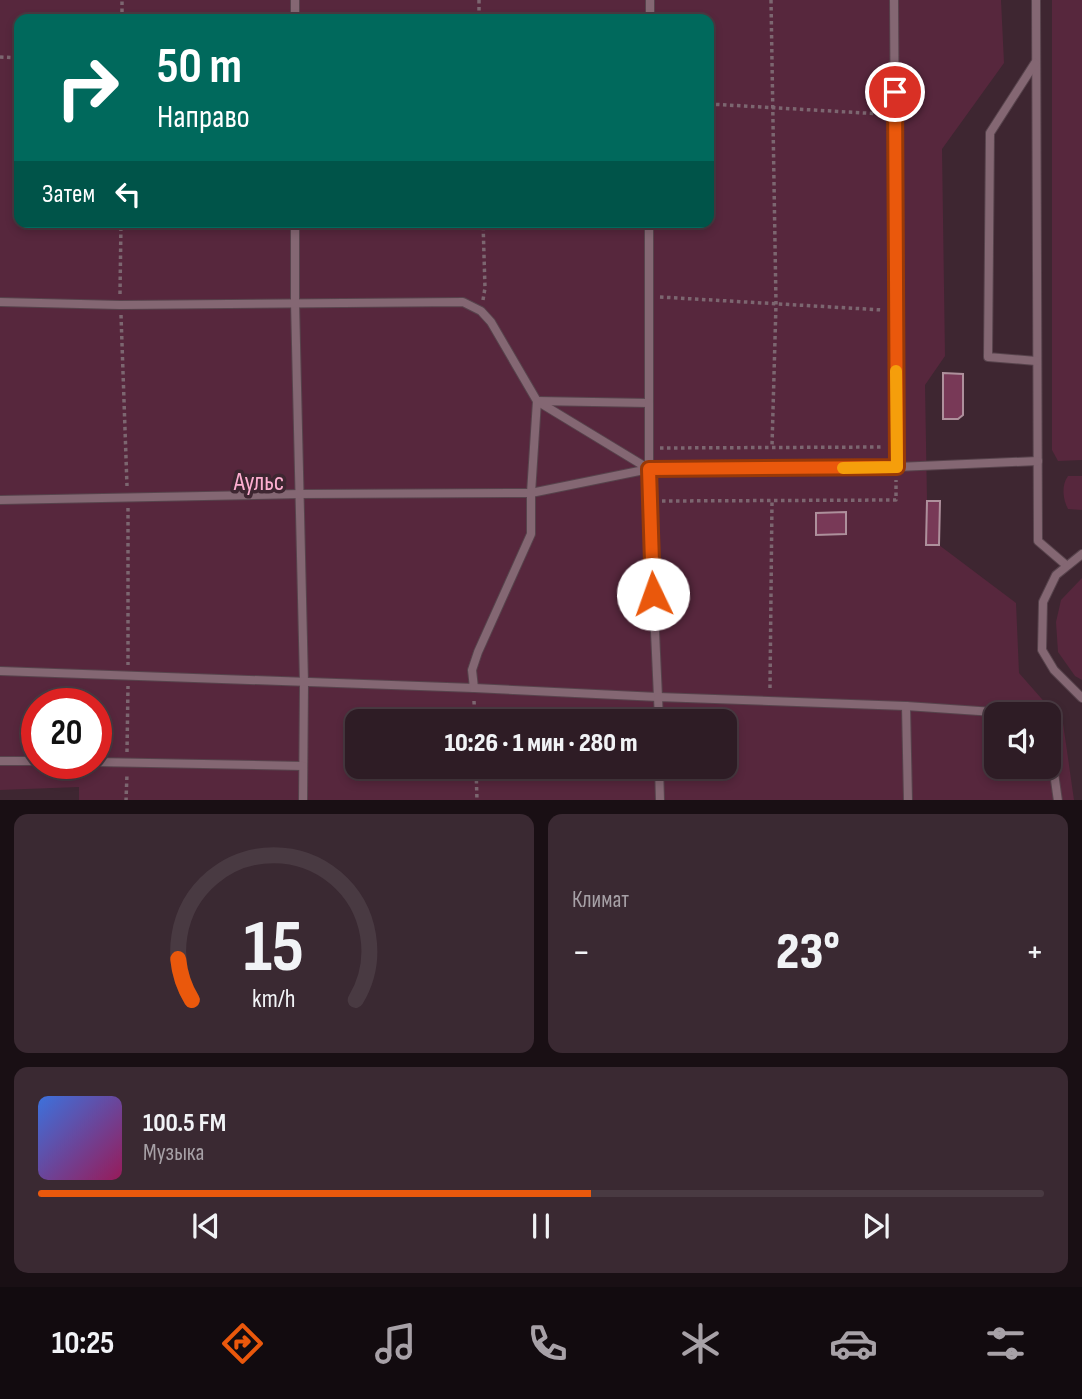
<!DOCTYPE html>
<html lang="ru">
<head>
<meta charset="utf-8">
<style>
  :root { --surface:#2e1c25; --page:#3a2932; --text:#f1f3f6; --muted:#a7a1a7; --line:#493a42; --accent:#ea580c }
  body { margin:0; font-family:"Sofia Sans Condensed",sans-serif; background:var(--page); color:var(--text); height:100vh; display:flex; flex-direction:column; font-size:26px; white-space:nowrap }
  * { box-sizing:border-box; margin:0 }
  p { font-size:23px; color:var(--muted) }
  .icon { flex:none; width:38px; height:38px; fill:none; stroke:currentColor; stroke-width:2; stroke-linecap:round; stroke-linejoin:round }
  .map { position:relative; height:800px; overflow:hidden }
  .panel { display:flex; flex-direction:column; gap:14px; padding:14px; background:#190f14; flex:1 }
  .panel>* { flex:none }
  .hud { position:absolute; left:14px; top:14px; width:700px; height:214px; border-radius:14px; box-shadow:0 4px 10px #0003,0 0 0 2px var(--line); background:#00695c; color:#fff; overflow:hidden }
  .fabs { position:absolute; left:984px; top:702px; display:grid; gap:14px }
  .fabs a { display:grid; place-items:center; width:77px; height:77px; border-radius:14px; background:var(--surface); box-shadow:0 4px 10px #0003,0 0 0 2px var(--line); font-size:35px }
  .speed { position:absolute; left:21px; top:688px; display:flex; gap:14px; font-size:35px; font-weight:700; text-align:center }
  .speed>* { display:grid; place-content:center; width:91px; height:91px; border-radius:50%; background:var(--surface); box-shadow:0 4px 10px #0003,0 0 0 2px var(--line); line-height:1 }
  .speed .limit { border:10px solid #d22; background:#fff; color:#111 }
  .pin { position:absolute; display:grid; place-items:center; width:60px; height:60px; color:#fff; margin:-30px; border:4px solid #fff; border-radius:50%; box-shadow:0 2px 7px #0007 }
  .me { position:absolute; width:77px; margin:-38px; rotate:357deg; stroke-linejoin:round; filter:drop-shadow(0 0 5px #0008) }
  .turn { display:flex; align-items:center; gap:24px; height:147px; padding:0 28px; font-size:32px }
  .turn .icon { width:91px; height:91px; stroke-width:2.5 }
  .turn b { display:block; font-size:49px; line-height:60px }
  .then { display:flex; align-items:center; height:66px; padding:0 28px; background:#0003; gap:14px; font-size:26px }
  .big { font-size:52px; font-weight:800; line-height:1.1 }
  .panel .card { flex:1; display:flex; flex-direction:column; justify-content:center; gap:10px; min-width:0; padding:0 24px; border-radius:14px; background:var(--page) }
  .panel .dial { align-items:center; gap:0 }
  .dial svg { height:182px; overflow:visible; fill:none; stroke:var(--line); stroke-width:7; stroke-linecap:round; text-anchor:middle }
  .dial text { fill:var(--text); stroke:none }
  .song { display:flex; align-items:center; gap:21px }
  .cover { width:84px; height:84px; border-radius:10px; background:linear-gradient(135deg,hsl(220 70% 55%),hsl(330 70% 35%)) }
  .played { height:7px; border-radius:4px; background:linear-gradient(90deg,var(--accent) 55%,var(--line) 55%) }
  .keys { display:flex; justify-content:space-around; direction:ltr }
  .heat { display:flex; justify-content:space-between; align-items:center; font-size:38px; direction:ltr }
  .panel .tiles { flex:1; display:grid; gap:14px; grid-template-columns:1fr 1fr }
  .card:last-child { grid-column:span 2 }
  .trip { position:absolute; left:345px; top:709px; width:392px; height:70px; border-radius:14px; background:var(--surface); box-shadow:0 4px 10px #0003,0 0 0 2px var(--line); font-weight:800; line-height:70px; text-align:center }
  .tabs { display:flex; height:112px; justify-content:space-around; align-items:center; background:#120b0f; color:var(--muted) }
  .tabs .icon { width:49px; height:49px }
  .tabs .on { color:var(--accent) }
  .tabs b { font-size:32px; color:var(--text) }
  .map>svg:first-child { display:block }
</style>
</head>
<body>
<div class="map">
<svg width="1082" height="801" viewBox="0 0 1082 801">
  <rect width="100%" height="100%" fill="#3e2631"/>
  <g fill="#57273d" fill-rule="evenodd">
    <path d="M0,0H1001L1004,63L942,149L945,356L925,385L927,500L940,501L939,545L1016,603L1019,673L1063,723L1074,800L79,801V787L0,790ZM19,19H709V222H19ZM37,704H96V763H37ZM996,714H1048V766H996ZM357,721H724V766H357Z"/>
    <polygon points="1052,0 1082,0 1082,460 1058,461 1052,450"/>
    <path d="M1068,476H1082V510L1068,509C1063,500 1061,485 1068,476Z"/>
    <polygon points="1082,578 1082,680 1075,676 1058,652 1056,622 1061,600"/>
  </g>
  <g fill="#783957" stroke="#ae909c" stroke-width="2">
    <polygon points="943,373 963,374 963,415 958,419 943,419"/>
    <polygon points="927,501 940,501 939,545 926,545"/>
    <polygon points="846,512 846,534 816,535 816,513"/>
  </g>
  <g fill="none" stroke-linecap="round" stroke-linejoin="round">
    <g stroke="#57434c" stroke-width="10">
      <g id="lane">
        <polyline points="894,0 897,467"/>
        <polyline points="1036,0 1038,541 1066,565"/>
        <polyline points="295,19 295,0"/>
        <polyline points="650,19 650,0"/>
        <polyline points="1035,63 990,133 988,357 1036,361"/>
        <polyline points="295,222 295,302 304,683 303,801"/>
        <polyline points="0,302 120,305 463,302 481,311 491,322 537,401 649,469"/>
        <polyline points="0,500 300,494 531,493 649,469 897,467 1038,461"/>
        <polyline points="1082,554 1056,575 1043,602 1042,650 1054,670 1082,698"/>
        <polyline points="0,671 474,688 472,670 478,652 531,534 531,493 537,401 649,403 649,222"/>
        <polyline points="474,688 658,697 649,501 649,403"/>
        <polyline points="906,706 908,801"/>
        <polyline points="659,721 658,697 906,706 994,712 998,714"/>
        <polyline points="1048,750 1051,752 1058,801"/>
        <polyline points="0,761 37,761"/>
        <polyline points="96,762 303,766"/>
        <polyline points="659,766 660,801"/>
      </g>
    </g>
    <g stroke="#7c6670" stroke-width="3.5" stroke-dasharray="3.5 3.5" stroke-linecap="butt">
      <polyline points="479,0 479,19"/>
      <polyline points="771,0 776,304 772,446"/>
      <polyline points="122,19 122,0"/>
      <polyline points="0,57 19,58"/>
      <polyline points="709,104 882,114"/>
      <polyline points="120,294 121,222"/>
      <polyline points="660,297 883,310"/>
      <polyline points="483,300 485,288 483,222"/>
      <polyline points="121,315 127,486"/>
      <polyline points="660,448 884,447"/>
      <polyline points="662,501 896,500 896,480"/>
      <polyline points="128,508 128,665"/>
      <polyline points="770,688 772,501"/>
      <polyline points="474,701 475,721"/>
      <polyline points="127,752 128,686"/>
      <polyline points="476,766 477,801"/>
      <polyline points="126,801 127,774"/>
    </g>
    <use href="#lane" stroke="#846773" stroke-width="8"/>
  </g>
  <g fill="none" stroke-linecap="round" stroke-linejoin="round">
    <g stroke="#983908" stroke-width="18">
      <polyline id="route" points="653,594 649,469 897,467 895,92"/>
    </g>
    <use href="#route" stroke="#ea580c" stroke-width="12"/>
    <polyline stroke="#f59e0b" stroke-width="12" points="843,468 897,467 896,371"/>
  </g>
  <g text-anchor="middle" stroke-width="7" stroke-linejoin="round" paint-order="stroke">
    <g font-size="26" fill="#fdaed0" stroke="#3e2631">
      <text x="259" y="490">Аульс</text>
    </g>
  </g>
</svg>
<div class="fabs">
<a><svg class="icon" aria-label="sound" viewBox="0 0 24 24"><path d="M4 9h4l5-4v14l-5-4H4zM17 9q2 3 0 6"/></svg></a>
</div>
<div class="speed"><div class="limit">20</div></div>
<div class="pin" style="left:895px;top:92px;background:#d93025"><svg class="icon" aria-label="arrive" viewBox="0 0 24 24"><path d="M6 21V4h12l-3 4 3 4H6"/></svg></div>
<svg class="me" style="left:653px;top:594px" viewBox="-20 -20 40 40"><circle r="19" fill="#fff"/><path d="M0-13L10 11 0 6-10 11z" fill="#ea580c"/></svg>
<div class="trip">10:26 · 1 мин · 280 m</div>
<div class="hud">
<div class="turn"><svg class="icon" aria-label="right" viewBox="0 0 24 24"><path d="M7 20v-9h11M14 6l5 5-5 5"/></svg><div><b>50 m</b>Направо</div></div>
<div class="then">Затем<svg class="icon" aria-label="left" viewBox="0 0 24 24"><path d="M17 20v-9H6M10 6l-5 5 5 5"/></svg></div>
</div>
</div>
<section class="panel">
<div class="tiles">
<div class="card dial"><svg viewBox="0 0 100 80">
<path d="M14 69A42 42 0 1 1 86 69"/>
<path d="M14 69A42 42 0 0 1 8 51" stroke="#ea580c"/>
<text x="50" y="56" font-size="32" font-weight="700">15</text>
<text x="50" y="72" font-size="11">km/h</text>
</svg></div>
<div class="card"><p>Климат</p>
<div class="heat"><a>−</a><b class="big">23°</b><a>+</a></div>
</div>
<div class="card">
<div class="song"><i class="cover"></i><div><b>100.5 FM</b><p>Музыка</p></div></div>
<div class="played"></div>
<div class="keys"><svg class="icon" aria-label="previous" viewBox="0 0 24 24"><path d="M18 5L8 12l10 7zM5 5v14"/></svg><svg class="icon" aria-label="pause" viewBox="0 0 24 24"><path d="M8 5v14M16 5v14"/></svg><svg class="icon" aria-label="next" viewBox="0 0 24 24"><path d="M6 5l10 7-10 7zM19 5v14"/></svg></div>
</div>
</div>
</section>
<nav class="tabs">
<b>10:25</b>
<svg class="icon on" aria-label="directions" viewBox="0 0 24 24"><path d="M12 3l9 9-9 9-9-9zM9 14v-3h6M13 9l2 2-2 2"/></svg>
<svg class="icon" aria-label="music" viewBox="0 0 24 24"><path d="M9 18V5l10-2v13"/><circle cx="6" cy="18" r="3"/><circle cx="16" cy="16" r="3"/></svg>
<svg class="icon" aria-label="phone" viewBox="0 0 24 24"><path d="M5 4h4l2 5-3 2q2 4 5 5l2-3 5 2v4C11 20 4 13 5 4z"/></svg>
<svg class="icon" aria-label="climate" viewBox="0 0 24 24"><path d="M12 3v18M4 7l16 10M4 17L20 7"/></svg>
<svg class="icon" aria-label="car" viewBox="0 0 24 24"><path d="M5 17H2v-5l4-1 3-4h7l3 4 3 1v5h-3M9 17h6M6 11h13"/><circle cx="7" cy="17" r="2"/><circle cx="17" cy="17" r="2"/></svg>
<svg class="icon" aria-label="filters" viewBox="0 0 24 24"><path d="M4 7h16M4 17h16"/><circle cx="9" cy="7" r="2"/><circle cx="15" cy="17" r="2"/></svg>
</nav>
</body>
</html>
